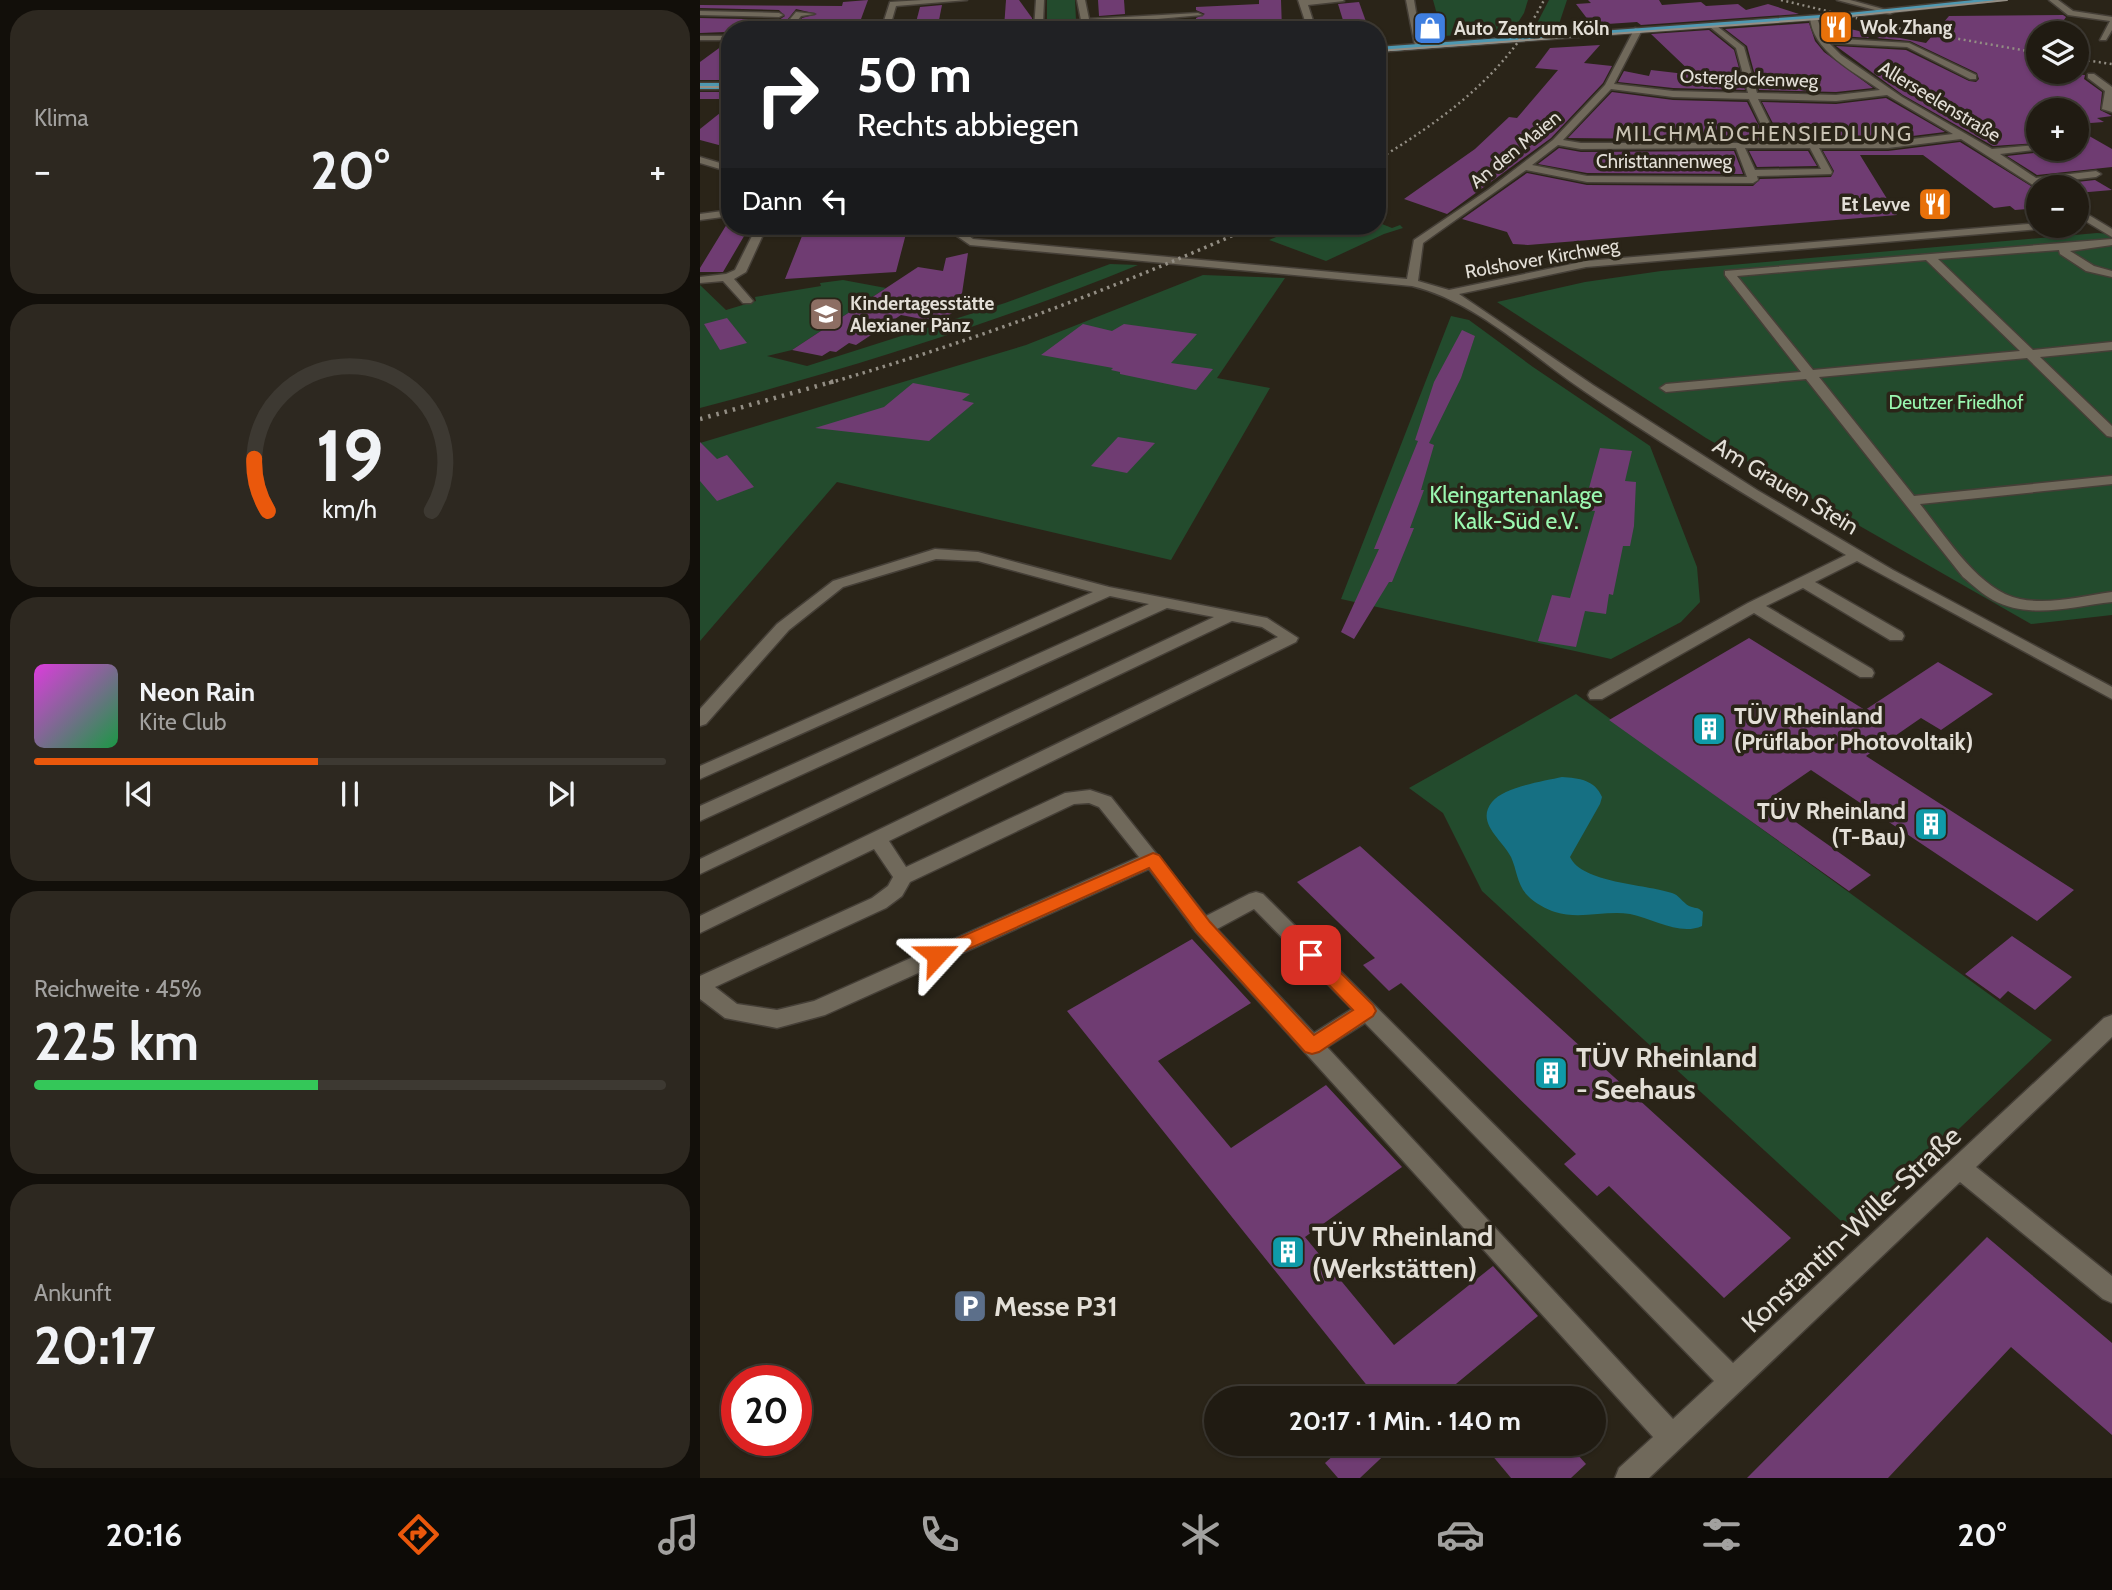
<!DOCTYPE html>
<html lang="de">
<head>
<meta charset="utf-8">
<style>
  :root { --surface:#201b12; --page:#2d2820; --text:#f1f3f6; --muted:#a2a19f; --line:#3d3932; --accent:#ea580c }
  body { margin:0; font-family:Cabin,sans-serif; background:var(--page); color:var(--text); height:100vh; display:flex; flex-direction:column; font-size:26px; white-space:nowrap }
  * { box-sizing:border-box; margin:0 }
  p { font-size:23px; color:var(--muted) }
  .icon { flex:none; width:38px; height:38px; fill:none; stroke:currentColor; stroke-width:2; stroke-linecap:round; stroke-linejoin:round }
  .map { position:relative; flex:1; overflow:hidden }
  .panel { display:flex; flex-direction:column; gap:10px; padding:10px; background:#120f0a; width:700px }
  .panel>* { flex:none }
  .hud { position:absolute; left:21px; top:21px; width:665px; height:214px; border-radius:28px; box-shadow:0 2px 5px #0004,0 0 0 2px var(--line); background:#202124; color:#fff; overflow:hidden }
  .fabs { position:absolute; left:1326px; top:21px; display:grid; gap:14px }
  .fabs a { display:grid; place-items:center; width:63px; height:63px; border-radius:50%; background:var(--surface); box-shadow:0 2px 5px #0004,0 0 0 2px var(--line); font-size:35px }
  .speed { position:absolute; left:21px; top:1365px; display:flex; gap:14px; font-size:35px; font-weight:700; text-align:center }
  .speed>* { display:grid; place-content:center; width:91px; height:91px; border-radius:50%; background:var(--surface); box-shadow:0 2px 5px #0004,0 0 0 2px var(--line); line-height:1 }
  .speed .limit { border:10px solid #d22; background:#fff; color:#111 }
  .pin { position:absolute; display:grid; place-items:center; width:60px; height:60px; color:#fff; margin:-30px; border-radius:14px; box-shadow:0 4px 10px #0006 }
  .me { position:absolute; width:77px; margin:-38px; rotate:66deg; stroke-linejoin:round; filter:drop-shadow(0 0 5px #0008) }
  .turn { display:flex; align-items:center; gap:24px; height:147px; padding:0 21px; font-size:32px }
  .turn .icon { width:91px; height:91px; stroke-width:2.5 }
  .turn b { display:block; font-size:49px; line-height:60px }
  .then { display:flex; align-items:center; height:66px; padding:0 21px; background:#0003; gap:14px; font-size:26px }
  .big { font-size:52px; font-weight:700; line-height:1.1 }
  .panel .card { flex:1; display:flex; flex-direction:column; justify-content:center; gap:10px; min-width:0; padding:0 24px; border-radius:28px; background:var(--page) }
  .panel .dial { align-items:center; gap:0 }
  .dial svg { height:182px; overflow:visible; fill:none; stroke:var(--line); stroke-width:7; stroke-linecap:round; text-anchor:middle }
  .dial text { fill:var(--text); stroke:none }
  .song { display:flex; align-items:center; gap:21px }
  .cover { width:84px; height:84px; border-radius:10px; background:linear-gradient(135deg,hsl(300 70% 55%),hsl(140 70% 35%)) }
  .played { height:7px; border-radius:4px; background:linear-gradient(90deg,var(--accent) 45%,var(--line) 45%) }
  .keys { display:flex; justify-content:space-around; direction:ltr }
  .heat { display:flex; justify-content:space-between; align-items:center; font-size:38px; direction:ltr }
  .charge { height:10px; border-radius:5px; background:linear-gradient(90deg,#34c759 45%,var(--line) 0) }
  .trip { position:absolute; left:504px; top:1386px; width:402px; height:70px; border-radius:35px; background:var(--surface); box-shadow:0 2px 5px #0004,0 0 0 2px var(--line); font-weight:700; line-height:70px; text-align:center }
  .tabs { display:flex; height:112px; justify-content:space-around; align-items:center; background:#0d0b07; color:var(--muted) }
  .tabs .icon { width:49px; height:49px }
  .tabs .on { color:var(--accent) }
  .tabs b { font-size:32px; color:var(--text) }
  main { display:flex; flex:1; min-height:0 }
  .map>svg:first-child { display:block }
</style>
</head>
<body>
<main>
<section class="panel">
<div class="card"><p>Klima</p>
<div class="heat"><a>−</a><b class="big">20°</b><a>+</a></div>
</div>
<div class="card dial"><svg viewBox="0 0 100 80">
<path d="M14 69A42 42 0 1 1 86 69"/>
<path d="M14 69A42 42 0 0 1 8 46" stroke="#ea580c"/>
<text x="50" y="56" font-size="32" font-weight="700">19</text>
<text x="50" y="72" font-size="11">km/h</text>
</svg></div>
<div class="card">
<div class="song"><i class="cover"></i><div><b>Neon Rain</b><p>Kite Club</p></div></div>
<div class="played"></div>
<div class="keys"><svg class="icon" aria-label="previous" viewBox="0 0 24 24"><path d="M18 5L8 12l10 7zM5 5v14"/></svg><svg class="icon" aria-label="pause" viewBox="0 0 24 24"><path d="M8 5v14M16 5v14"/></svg><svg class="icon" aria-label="next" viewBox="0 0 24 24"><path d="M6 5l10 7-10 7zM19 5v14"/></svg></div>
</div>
<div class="card"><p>Reichweite · 45%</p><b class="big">225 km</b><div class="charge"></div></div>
<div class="card"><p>Ankunft</p><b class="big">20:17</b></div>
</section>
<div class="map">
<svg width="1412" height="1478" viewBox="0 0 1412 1478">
  <rect width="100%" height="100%" fill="#2a2418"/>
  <g fill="#234b2d">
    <polygon points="347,0 375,0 376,20 347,22"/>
    <polygon points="733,0 828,0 824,13 812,32 743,36"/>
    <polygon points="849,0 867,0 858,27 833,31"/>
    <polygon points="677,222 692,228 700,225 703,228 684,234 626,261 569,240 603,226 677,226"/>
    <polygon points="1397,233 1412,234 1412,615 1331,624 1006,438 797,302 885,282 961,271"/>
    <path d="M410,264L438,265C296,323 148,369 0,408V285L26,310L56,301L55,297L121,286L120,283L143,280L186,288L92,350L67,356L107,366L305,303Z"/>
    <polygon points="503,275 585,278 517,378 570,388 471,560 137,482 0,641 0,443 326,345"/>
    <polygon points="751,316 769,320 833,367 950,446 997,567 1000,602 981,622 911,659 641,599"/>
    <polygon points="876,694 1352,1040 1152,1231 782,891 743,813 709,788"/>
  </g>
  <path fill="#167083" d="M862,777C879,778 895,780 902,797L900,804L870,857C882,883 945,884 972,893C979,895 982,902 989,906C995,909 997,906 1003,912L1002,926C980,936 954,919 930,914C906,910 880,920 855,912C848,910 833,902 828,896C817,885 817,870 811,857C803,840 775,823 792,802C804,787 844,781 862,777Z"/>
  <g fill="#6f3c72">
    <polygon points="168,0 157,30 94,30 102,18 117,14 96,9 79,30 0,33 0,18 79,20 85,16 79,10 0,8 0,5 142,6 143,2"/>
    <polygon points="306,0 319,0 332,18 332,27 304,28"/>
    <polygon points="398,0 424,0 425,14 399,16"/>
    <polygon points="559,0 581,0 582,30 497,30 496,18 505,14 496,10 496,7 559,4"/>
    <polygon points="888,0 959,0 962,5 1001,2 1006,6 1038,4 1046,10 1068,4 1099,14 941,25 937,22 892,25 876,4 891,3"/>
    <polygon points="659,2 669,30 646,30 638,4"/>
    <polygon points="242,5 237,30 214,30 220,7"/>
    <polygon points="1363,15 1366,17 1355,33 1339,33 1339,58 1332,68 1339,69 1339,72 1385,75 1384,79 1402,92 1400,110 1412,116 1397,118 1404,122 1377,124 1377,110 1339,110 1339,143 1293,146 1203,95 1136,46 1206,50 1269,81 1276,82 1279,79 1277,73 1210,41 1177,38 1185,35 1226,43 1249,16"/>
    <polygon points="1121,22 1163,32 1169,38 1127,35"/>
    <polygon points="1109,23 1115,41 1124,52 1173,88 1136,92 1059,90 1047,46 1025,29"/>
    <polygon points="1009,30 1034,50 1045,90 973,88 918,82 924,71 949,76 951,70 994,75 951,34"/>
    <polygon points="26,43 30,43 30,80 0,80 0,62"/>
    <polygon points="900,45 884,63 912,66 903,83 851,138 747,214 704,199 775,149 809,117 817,118 858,70 835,68 850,48"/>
    <rect x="0" y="92" width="30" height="7"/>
    <polygon points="912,92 973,100 1047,102 1066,140 868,138"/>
    <polygon points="1186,98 1245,132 1188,139 1081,139 1062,102 1136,104"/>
    <polygon points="30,105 30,148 0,140 0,129"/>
    <polygon points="1377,129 1412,149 1412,167 1337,175 1307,156 1334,153 1341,149 1377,149"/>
    <polygon points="1260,142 1339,191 1339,208 1315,210 1310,206 1294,208 1223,155 1160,155 1197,215 828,245 813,244 807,232 762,219 827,173 887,185 1053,186 1060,179 1131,177 1134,171 1123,151 1188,151"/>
    <polygon points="859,148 881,152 1034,151 1043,174 887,173 838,164"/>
    <polygon points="1049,151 1108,151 1117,166 1057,167"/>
    <polygon points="1395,180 1412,190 1377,193 1377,187 1350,187 1350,185"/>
    <polygon points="30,219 30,226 50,226 23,272 0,272 0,268"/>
    <polygon points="106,226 149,226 148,229 208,226 196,272 85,279"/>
    <polygon points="268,253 260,307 248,316 232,321 201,315 156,345 149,343 136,352 130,351 122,356 92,350 218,267 243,271 246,258"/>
    <polygon points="27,318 47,343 20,350 4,324"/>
    <polygon points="383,324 412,331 424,324 497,334 471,363 513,369 496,390 420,374 420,372 411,370 413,368 341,355"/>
    <polygon points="762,330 775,336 761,378 729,443 734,445 721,490 724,490 710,528 714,528 692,582 689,582 654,639 641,632 679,549 674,549 718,441 715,440 734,382"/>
    <polygon points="213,383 270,394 262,400 274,403 229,441 115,428 184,407"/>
    <polygon points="418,437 455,443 427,473 391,466"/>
    <polygon points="0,442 17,459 27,455 54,487 17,501 0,481"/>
    <polygon points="900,448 932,451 925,481 936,482 934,526 930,546 923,546 913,595 909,594 906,614 885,611 876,647 838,641 852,595 870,598 895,511 883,510"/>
    <polygon points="1049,638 1165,710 1238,662 1293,694 1241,730 1221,718 1166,756 1374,890 1337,921 1111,770 1066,801 1171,875 1149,891 909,720"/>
    <polygon points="660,846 1091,1238 1024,1298 909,1186 897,1196 864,1164 876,1154 701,983 689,991 663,965 675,958 597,882"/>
    <polygon points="1312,936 1372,977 1335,1010 1308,991 1300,999 1265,974"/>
    <polygon points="492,939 551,1003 458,1061 531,1148 626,1085 702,1167 605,1237 694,1345 793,1266 838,1316 739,1398 677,1398 367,1011"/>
    <polygon points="1287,1237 1412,1343 1412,1435 1311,1347 1188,1478 1047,1478"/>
    <polygon points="646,1444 696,1444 660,1478 638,1478 625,1463"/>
    <polygon points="802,1444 868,1444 886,1464 871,1478 811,1478 791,1454"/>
  </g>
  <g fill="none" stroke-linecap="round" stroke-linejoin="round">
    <g stroke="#453f37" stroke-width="3">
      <g id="minor">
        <polygon points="223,0 267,0 196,6 189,30 181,30 190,2"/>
        <polygon points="336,0 344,0 343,22 381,20 377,0 385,0 389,19 498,13 502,15 334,30"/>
        <polygon points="598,0 643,0 644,1 608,5 616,30 608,30"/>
        <polygon points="706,0 714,0 722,48 715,46"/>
        <polygon points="1137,0 1150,0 1194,12 1190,14"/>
        <polygon points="1349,0 1358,0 1373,11 1412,17 1412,30 1406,40 1400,40 1410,21 1368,15"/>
        <polygon points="0,11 79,13 83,15 79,17 0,15"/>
        <polygon points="96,12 114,14 101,16 90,30 81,30"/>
        <path d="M1110,16H1116L1125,38L1209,43L1276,75V79H1270L1207,47L1129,43L1141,55L1202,97L1292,149L1337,145L1339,147L1334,150L1300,154L1336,178L1396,171L1401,174L1396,177L1344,183L1348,187L1339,189L1261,139L1188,148H1119L1132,172L1131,174L1057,176L1058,180L1053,183L887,182L826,170L723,243L718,281L749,290L886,261L1339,223V226H1344L1339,229L886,267L759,294L893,385L1057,490L1193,570L1412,687V699L1157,561L1115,582L1202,632L1204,636L1202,640H1190L1103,588L1066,606L1172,669L1174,673L1172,677H1160L1054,613L902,699H890L888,695L890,691L1048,603L1146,555C1057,502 969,449 884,391C829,354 777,302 712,286L270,245L254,234L255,226H265V233L273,239L707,279L714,240L788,190L853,140L905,85L935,28L942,30L914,84L973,91L1048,93L1036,48L1010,27L1013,23L1044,47L1057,93L1136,95L1180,90C1155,72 1111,51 1110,16ZM911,89L973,97L1049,99L1070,143H881L863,140ZM1187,95L1253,134L1188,142H1079L1058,99L1136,101ZM858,145L881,149L1036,148L1047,177L887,176L832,165ZM1045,148H1110L1121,169L1055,170Z"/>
        <rect x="0" y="36" width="30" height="4"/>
        <polygon points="1388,74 1394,74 1412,87 1412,112 1402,109 1405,91 1388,78"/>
        <polygon points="0,157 30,166 30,172 0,163"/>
        <polygon points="1377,208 1412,229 1412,237 1377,216"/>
        <polygon points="30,210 30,216 0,220 0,214"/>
        <polygon points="57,226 67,226 46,272 34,279 53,301 51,303 43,303 23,281 0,283 0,277 26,274 35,270"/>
        <polygon points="364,226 377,226 366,232 361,229"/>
        <path d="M1412,239V245L1370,251L1394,266L1412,271V277L1386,271L1360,254L1359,250L1238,259L1333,350L1412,342V350L1340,357L1412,426V437L1407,436L1327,358L1119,377L1214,496L1412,476V484L1220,504C1245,535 1279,591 1320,599C1350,605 1382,596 1412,592V602C1374,606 1330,620 1293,600C1282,594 1273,585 1263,577L1106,379L966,392L960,388L966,384L1101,372L1025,275V271ZM1226,260L1320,351L1113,370L1037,276Z"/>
        <path d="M235,549L278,552L409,587L567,618L598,638L596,642L189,841L206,867L365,793L390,790L411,797L506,916L549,894L556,892L563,894L1033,1363L1404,1018L1412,1015V1037L1276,1167L1412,1276V1303L1403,1299L1260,1182L949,1478H915L919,1468L953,1437L496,932L449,869L125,1015L77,1028L25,1018L0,999V976L172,898L188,886L193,877L174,849L0,933V916L578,637L562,627L532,621L0,874V859L514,617L467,608L0,821V806L449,604L410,596L0,779V766L393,592L278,561L236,559L143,587L89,630L6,724L0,726V709L77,624L133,581ZM389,803L399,807L439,857L114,1001L77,1010L37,1004L15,987L186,908L202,896L210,882L374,804ZM554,909L652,1009L614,1033L517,929ZM665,1023L1014,1381L973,1419L627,1047Z"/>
      </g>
    </g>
    <g stroke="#453f37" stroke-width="3">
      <g id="major">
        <polygon points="1274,0 1301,0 1148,17 677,52 677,47 1148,13"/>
        <rect x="0" y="83" width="30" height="6"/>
      </g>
    </g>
    <use href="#minor" fill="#70695b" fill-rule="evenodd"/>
    <use href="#major" fill="#4e98b1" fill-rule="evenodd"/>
    <g stroke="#938e84" stroke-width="2">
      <polyline points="677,51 1131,18 1307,0"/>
      <polyline points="0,87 30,87"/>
    </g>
    <g stroke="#938e84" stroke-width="2.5" stroke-dasharray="2 3.5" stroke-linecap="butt">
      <polyline points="1081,0 1202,29 1339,53"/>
      <polyline points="1377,59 1412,64"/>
      <path d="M677,160C746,118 807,73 844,0"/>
    </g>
    <path stroke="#938e84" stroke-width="3.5" stroke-dasharray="2.5 4.5" stroke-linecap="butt" d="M129,383C274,341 416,288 554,226"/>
    <polyline stroke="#938e84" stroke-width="4.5" stroke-dasharray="2.5 6" stroke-linecap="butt" points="0,419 135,381"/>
  </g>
  <polygon fill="#ea580c" stroke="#983908" stroke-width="2" points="453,853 459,855 510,922 614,1035 653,1010 605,960 602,955 605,950 611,948 618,950 673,1005 676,1011 673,1016 619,1052 612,1054 605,1052 497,932 449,868 244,960 237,963 231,960 228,955 231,950"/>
  <defs>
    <g id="restaurant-square" transform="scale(1.75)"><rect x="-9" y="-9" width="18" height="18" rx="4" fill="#e8710a" stroke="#2a2418"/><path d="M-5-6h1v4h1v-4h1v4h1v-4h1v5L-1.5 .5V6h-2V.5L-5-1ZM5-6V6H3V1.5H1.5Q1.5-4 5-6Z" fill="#fff"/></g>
    <g id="shop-square" transform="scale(1.75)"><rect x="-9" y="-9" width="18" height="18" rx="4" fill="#3f7fe0" stroke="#2a2418"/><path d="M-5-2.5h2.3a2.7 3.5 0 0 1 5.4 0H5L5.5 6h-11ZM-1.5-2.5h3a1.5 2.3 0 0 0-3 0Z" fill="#fff"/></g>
    <g id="school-square" transform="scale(1.75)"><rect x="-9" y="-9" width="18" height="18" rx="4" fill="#8d6e63" stroke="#2a2418"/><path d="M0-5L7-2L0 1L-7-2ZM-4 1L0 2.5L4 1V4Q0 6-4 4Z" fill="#fff"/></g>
    <g id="building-square" transform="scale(1.75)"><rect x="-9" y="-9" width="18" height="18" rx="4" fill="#0f9aa8" stroke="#2a2418"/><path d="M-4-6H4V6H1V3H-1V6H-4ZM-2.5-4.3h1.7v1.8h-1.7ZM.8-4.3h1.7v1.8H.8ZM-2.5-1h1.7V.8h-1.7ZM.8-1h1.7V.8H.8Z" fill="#fff"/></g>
    <g id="parking-square" transform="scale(1.75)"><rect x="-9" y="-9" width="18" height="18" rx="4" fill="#5c6f8a" stroke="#2a2418"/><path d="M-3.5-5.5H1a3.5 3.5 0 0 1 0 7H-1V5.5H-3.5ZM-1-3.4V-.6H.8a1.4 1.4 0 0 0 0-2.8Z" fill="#fff"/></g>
  </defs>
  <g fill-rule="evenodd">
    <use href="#restaurant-square" x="1136" y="27"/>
    <use href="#shop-square" x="730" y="28"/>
    <use href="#restaurant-square" x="1235" y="204"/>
    <use href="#school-square" x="126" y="314"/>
    <use href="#building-square" x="1009" y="729"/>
    <use href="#building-square" x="1231" y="824"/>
    <use href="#building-square" x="851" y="1073"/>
    <use href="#building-square" x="588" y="1252"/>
    <use href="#parking-square" x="270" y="1306"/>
  </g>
  <g text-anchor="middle" stroke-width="7" stroke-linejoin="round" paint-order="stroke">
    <g font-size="19" font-weight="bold" fill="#e3dfd7" stroke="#2a2418" text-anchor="start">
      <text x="1160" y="34">Wok Zhang</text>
      <text x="754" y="35">Auto Zentrum Köln</text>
      <text x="1210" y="211" text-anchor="end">Et Levve</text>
      <text x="150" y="310">Kindertagesstätte<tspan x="150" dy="22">Alexianer Pänz</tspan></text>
    </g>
    <g font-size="19" fill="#e3dfd7" stroke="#2a2418">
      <text transform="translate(1049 78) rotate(2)" y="7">Osterglockenweg</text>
      <text transform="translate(1240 101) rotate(31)" y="7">Allerseelenstraße</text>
      <text transform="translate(815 149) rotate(-39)" y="7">An den Maien</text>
      <text x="964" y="168">Christtannenweg</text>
      <text transform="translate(842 258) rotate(-10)" y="7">Rolshover Kirchweg</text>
    </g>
    <g font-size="19" fill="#9af8b0" stroke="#2a2418">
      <text x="1256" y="409">Deutzer Friedhof</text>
    </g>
    <g font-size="21" letter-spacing="2" fill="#c8c1b2" stroke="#2a2418">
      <text x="1064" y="141">MILCHMÄDCHENSIEDLUNG</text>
    </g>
    <g font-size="23" fill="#e3dfd7" stroke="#2a2418">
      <text transform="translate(1086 486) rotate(31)" y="8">Am Grauen Stein</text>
    </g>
    <g font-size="23" fill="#9af8b0" stroke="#2a2418">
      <text x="816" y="503">Kleingartenanlage<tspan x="816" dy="26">Kalk-Süd e.V.</tspan></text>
    </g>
    <g font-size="23" font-weight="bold" fill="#e3dfd7" stroke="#2a2418" text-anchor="start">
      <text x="1034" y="724">TÜV Rheinland<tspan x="1034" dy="26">(Prüflabor Photovoltaik)</tspan></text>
      <text x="1206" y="819" text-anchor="end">TÜV Rheinland<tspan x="1206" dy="26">(T-Bau)</tspan></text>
    </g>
    <g font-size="28" font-weight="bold" fill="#e3dfd7" stroke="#2a2418" text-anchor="start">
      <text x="876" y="1067">TÜV Rheinland<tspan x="876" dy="32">- Seehaus</tspan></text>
      <text x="612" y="1246">TÜV Rheinland<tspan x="612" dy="32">(Werkstätten)</tspan></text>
      <text x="294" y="1316">Messe P31</text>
    </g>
    <g font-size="28" fill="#e3dfd7" stroke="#2a2418">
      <text transform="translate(1151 1229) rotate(-43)" y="10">Konstantin-Wille-Straße</text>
    </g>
  </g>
</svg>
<div class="fabs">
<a><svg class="icon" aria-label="layers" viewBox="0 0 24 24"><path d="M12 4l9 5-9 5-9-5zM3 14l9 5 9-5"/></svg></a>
<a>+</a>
<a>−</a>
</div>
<div class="speed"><div class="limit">20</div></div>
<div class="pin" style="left:611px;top:955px;background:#d93025"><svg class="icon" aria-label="arrive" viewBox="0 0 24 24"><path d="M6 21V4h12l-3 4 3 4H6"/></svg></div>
<svg class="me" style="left:237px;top:955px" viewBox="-20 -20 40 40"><path d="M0-17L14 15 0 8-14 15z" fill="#ea580c" stroke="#fff" stroke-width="4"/></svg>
<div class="trip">20:17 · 1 Min. · 140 m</div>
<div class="hud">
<div class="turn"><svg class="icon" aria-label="right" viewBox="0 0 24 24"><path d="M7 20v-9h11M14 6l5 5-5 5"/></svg><div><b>50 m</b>Rechts abbiegen</div></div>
<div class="then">Dann<svg class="icon" aria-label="left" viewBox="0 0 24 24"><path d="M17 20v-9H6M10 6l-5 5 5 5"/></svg></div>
</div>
</div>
</main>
<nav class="tabs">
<b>20:16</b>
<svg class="icon on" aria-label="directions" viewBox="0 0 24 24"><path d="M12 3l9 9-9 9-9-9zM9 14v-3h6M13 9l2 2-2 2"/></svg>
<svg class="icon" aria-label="music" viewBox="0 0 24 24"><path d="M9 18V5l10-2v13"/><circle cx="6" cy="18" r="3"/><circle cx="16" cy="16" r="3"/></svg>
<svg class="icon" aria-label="phone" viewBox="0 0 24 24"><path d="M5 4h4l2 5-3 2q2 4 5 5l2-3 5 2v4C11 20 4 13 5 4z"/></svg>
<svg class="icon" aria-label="climate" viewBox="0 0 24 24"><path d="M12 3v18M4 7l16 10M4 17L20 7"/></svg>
<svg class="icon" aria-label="car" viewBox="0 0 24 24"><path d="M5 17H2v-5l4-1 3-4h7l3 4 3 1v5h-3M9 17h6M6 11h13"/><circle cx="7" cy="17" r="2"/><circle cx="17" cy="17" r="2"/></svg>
<svg class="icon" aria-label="filters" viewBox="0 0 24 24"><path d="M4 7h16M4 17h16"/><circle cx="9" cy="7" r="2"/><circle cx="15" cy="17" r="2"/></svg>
<b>20°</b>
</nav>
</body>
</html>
